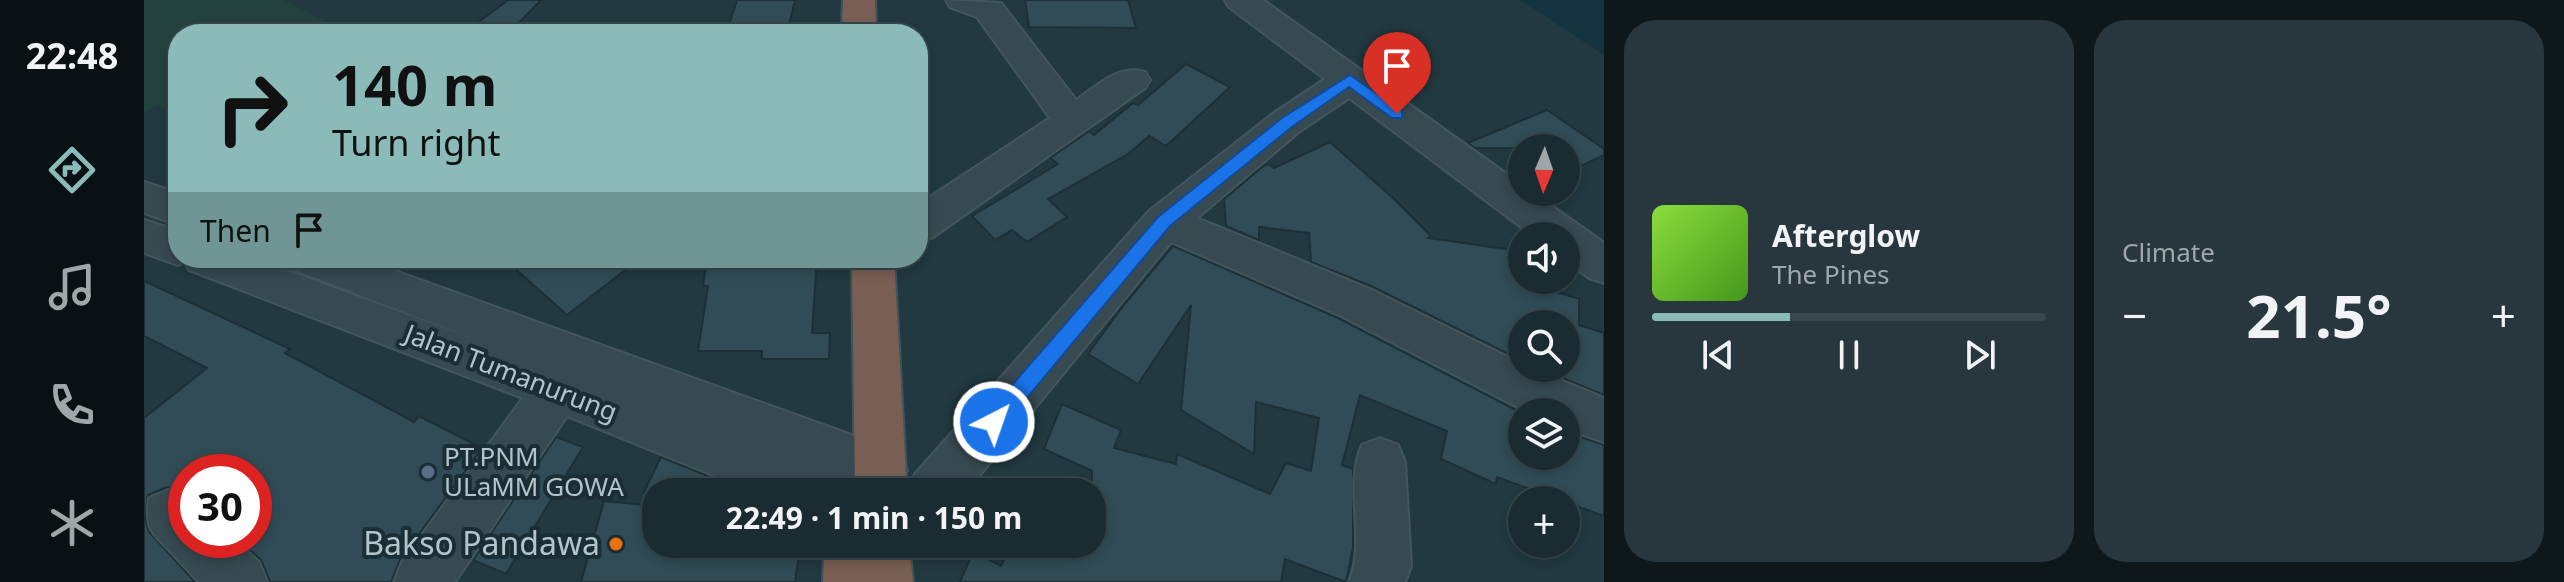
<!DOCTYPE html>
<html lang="en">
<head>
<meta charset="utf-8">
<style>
  :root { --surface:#1a2b31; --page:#27373d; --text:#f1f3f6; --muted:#9fa7ab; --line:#38474d; --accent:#8bbbb9 }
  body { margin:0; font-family:"Noto Sans",sans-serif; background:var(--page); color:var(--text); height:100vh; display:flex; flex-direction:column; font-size:30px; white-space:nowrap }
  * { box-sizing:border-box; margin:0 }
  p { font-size:26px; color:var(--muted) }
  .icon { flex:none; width:44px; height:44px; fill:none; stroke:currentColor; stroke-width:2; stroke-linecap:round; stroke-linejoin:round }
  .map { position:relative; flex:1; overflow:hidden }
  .drawer { display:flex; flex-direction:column; gap:20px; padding:20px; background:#0e181b; width:960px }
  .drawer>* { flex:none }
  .banner { position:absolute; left:24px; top:24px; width:760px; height:244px; border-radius:32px; box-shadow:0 4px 12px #0003,0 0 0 2px var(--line); background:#8bbbb9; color:#111; overflow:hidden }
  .needle { width:52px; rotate:182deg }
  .controls { position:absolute; left:1364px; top:134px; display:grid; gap:16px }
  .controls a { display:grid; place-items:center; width:72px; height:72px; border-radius:50%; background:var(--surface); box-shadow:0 4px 12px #0003,0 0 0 2px var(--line); font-size:40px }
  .speed { position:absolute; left:24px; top:454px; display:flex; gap:16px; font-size:40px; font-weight:700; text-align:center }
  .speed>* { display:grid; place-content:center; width:104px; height:104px; border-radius:50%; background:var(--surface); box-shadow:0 4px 12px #0003,0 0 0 2px var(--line); line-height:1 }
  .speed .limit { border:12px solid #d22; background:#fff; color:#111 }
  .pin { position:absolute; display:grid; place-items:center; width:68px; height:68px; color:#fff; margin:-82px -34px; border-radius:50% 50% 50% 0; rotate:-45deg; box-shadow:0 0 8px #0007 }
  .pin .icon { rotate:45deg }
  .me { position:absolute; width:88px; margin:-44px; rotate:41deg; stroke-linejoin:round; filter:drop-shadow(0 0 6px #0008) }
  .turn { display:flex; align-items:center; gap:28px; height:168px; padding:0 32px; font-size:36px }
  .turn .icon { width:104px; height:104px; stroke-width:2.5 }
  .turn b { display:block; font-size:56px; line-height:68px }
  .then { display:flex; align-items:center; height:76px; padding:0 32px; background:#0003; gap:16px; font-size:30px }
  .big { font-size:60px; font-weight:700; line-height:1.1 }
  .drawer .tile { flex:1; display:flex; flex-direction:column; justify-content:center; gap:12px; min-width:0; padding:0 28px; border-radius:32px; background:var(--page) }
  .song { display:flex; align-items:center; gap:24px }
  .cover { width:96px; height:96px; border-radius:12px; background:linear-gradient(135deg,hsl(90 70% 55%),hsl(100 70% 35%)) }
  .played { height:8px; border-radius:4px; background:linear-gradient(90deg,var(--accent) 35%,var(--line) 35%) }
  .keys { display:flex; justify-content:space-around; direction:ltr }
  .heat { display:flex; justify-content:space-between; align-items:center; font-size:44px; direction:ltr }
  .drawer .tiles { flex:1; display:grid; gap:20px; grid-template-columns:repeat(2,1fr) }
  .trip { position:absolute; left:498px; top:478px; width:464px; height:80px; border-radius:32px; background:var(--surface); box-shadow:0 4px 12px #0003,0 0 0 2px var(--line); font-weight:700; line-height:80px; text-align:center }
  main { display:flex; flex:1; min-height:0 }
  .tab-bar { display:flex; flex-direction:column; width:144px; justify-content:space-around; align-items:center; background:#0a1114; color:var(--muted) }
  .tab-bar .icon { width:56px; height:56px }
  .tab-bar .active { color:var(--accent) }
  .tab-bar b { font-size:36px; color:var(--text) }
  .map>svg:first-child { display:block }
</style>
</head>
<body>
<main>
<nav class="tab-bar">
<b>22:48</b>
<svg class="icon active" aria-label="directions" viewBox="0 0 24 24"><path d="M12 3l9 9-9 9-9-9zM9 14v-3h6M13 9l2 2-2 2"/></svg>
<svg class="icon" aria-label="music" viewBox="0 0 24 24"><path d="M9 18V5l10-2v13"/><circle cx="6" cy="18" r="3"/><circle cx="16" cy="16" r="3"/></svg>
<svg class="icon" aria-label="phone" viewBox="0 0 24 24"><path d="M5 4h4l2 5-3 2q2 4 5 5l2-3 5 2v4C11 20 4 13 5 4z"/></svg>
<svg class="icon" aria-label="climate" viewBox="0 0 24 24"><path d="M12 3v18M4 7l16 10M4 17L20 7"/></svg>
</nav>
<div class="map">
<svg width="1460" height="582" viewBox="0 0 1460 582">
  <rect width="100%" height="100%" fill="#223941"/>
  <polygon fill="#24423d" points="0,0 140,0 194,28 187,34 34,34 34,113 13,106 0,112"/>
  <polygon fill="#143440" points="1376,0 1460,0 1460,55"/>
  <g fill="#314c56" stroke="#1d3038" stroke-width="2">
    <polygon points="364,0 397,0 365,33 332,24"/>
    <polygon points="593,0 651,0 643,34 582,34"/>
    <polygon points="881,0 984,0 992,28 885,27"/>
    <polygon points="1042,64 1086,87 1022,146 1005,136 984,154 904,199 923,217 883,242 868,230 851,240 828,216 914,164 906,158 945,131 950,135 989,103 994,105"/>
    <polygon points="1403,110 1460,149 1460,155 1422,173 1422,148 1331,148 1324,143"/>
    <polygon points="1186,142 1249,198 1287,236 1284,238 1375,251 1378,281 1435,299 1435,325 1460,333 1460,395 1395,368 1422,368 1422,324 1378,324 1378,361 1227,286 1167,262 1165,233 1115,227 1115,240 1082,226 1080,199 1117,168 1124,164 1130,168"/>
    <polygon points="1029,246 1194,318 1378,413 1378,456 1422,456 1422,432 1460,445 1460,516 1353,477 1352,484 1297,459 1303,431 1216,395 1198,465 1209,469 1209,548 1202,582 1141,559 1137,582 816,582 829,552 857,566 868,544 948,544 948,471 900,449 918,404 977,430 970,448 1032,464 1033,454 1126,494 1142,463 1167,471 1175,418 1112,402 1110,454 1037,410 1047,305 994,384 944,354 979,306"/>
    <polygon points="359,258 497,258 423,315"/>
    <polygon points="563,258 673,258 668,333 686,333 685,359 618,359 618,351 554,351 564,286 559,286"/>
    <polygon points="0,281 146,349 141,353 270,422 275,416 338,448 256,560 247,582 126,582 117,560 95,540 110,540 110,472 42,472 42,495 23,487 4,495 1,518 5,532 51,582 0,582 0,418 63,368 0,336"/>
    <polygon points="412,437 439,447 362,574 329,560"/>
    <polygon points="517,457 603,492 500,492"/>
    <polygon points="460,501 512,506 512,544 656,547 651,582 437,582"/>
  </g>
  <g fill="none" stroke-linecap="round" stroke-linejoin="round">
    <g stroke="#43555d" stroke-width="4">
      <g id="minor">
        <path d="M802,0L857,3L932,100C953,86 975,64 1001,72L1006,80L1001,88L789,237L774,242V205L906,118L833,17L806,7Z"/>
        <polygon points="1081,0 1119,0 1378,185 1378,192 1388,192 1460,243 1460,283 1445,278 1422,261 1422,236 1389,236 1205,98 1156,131 1053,218 1226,289 1378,364 1378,368 1387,368 1460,398 1460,442 1422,429 1422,412 1383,412 1195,315 1027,242 822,492 763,492 771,474 1005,211 1130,113 1181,79 1085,7"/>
        <polygon points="0,182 34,193 34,225 0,213"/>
        <path d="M0,220L34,231V258H108L341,343L151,270L145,258H215L738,446L756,453L763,470L756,487C733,496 715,485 692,477L699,492H611L423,416L311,582H250L258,562L379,398L45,270L41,262L34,265L0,253Z"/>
        <path d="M1236,438L1254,445L1261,462L1267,566L1261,582H1205C1223,539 1199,488 1218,445Z"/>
        <path d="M24,490L42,498V540H90L115,562L123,582H55C46,573 37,563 29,554C10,534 0,532 5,498Z"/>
      </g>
    </g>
    <g stroke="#41545b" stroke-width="4">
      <g id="highway">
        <polygon points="699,0 731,0 732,34 698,34"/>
        <polygon points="708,258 750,258 763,492 711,492"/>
        <polygon points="681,544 765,544 769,582 679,582"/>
      </g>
    </g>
    <use href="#minor" fill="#374951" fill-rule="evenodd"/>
    <use href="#highway" fill="#785e53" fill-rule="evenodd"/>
  </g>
  <polygon fill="#1a73e8" stroke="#114b97" stroke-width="2" points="1206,75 1258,111 1258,118 1248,118 1205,87 1149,126 1026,226 857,429 850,431 842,429 839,422 842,415 1014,217 1138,118"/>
  <circle fill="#5c6f8a" stroke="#1b2e36" stroke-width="3" cx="284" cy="472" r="8"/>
  <circle fill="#e8710a" stroke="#1b2e36" stroke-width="3" cx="472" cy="544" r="8"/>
  <g text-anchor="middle" stroke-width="8" stroke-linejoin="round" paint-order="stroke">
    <g font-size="26" fill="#b3c4cb" stroke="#1b2e36">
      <text transform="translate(367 373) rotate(21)" y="9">Jalan Tumanurung</text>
    </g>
    <g font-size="26" fill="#b3c4cb" stroke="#1b2e36" text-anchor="start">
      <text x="300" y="466">PT.PNM<tspan x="300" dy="30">ULaMM GOWA</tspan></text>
    </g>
    <g font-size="32" fill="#b3c4cb" stroke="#1b2e36" text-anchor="end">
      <text x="456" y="555">Bakso Pandawa</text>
    </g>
  </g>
</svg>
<div class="controls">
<a><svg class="needle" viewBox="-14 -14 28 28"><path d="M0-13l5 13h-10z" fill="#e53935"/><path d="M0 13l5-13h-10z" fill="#9fa7ab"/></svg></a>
<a><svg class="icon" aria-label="sound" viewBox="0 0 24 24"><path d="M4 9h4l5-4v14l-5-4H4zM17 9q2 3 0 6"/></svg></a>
<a><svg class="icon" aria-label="search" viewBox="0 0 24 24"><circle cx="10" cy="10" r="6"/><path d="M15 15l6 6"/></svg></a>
<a><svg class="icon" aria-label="layers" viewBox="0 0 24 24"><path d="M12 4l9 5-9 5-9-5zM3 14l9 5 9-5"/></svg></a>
<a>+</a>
</div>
<div class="speed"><div class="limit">30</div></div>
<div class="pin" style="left:1253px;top:114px;background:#d93025"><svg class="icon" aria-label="arrive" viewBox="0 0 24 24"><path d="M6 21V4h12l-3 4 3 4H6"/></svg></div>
<svg class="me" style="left:850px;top:422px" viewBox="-20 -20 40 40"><circle r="17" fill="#1a73e8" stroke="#fff" stroke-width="3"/><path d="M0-11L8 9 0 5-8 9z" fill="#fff"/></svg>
<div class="trip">22:49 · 1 min · 150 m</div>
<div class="banner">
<div class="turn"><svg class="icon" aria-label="right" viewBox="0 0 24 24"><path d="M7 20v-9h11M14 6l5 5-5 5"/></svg><div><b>140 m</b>Turn right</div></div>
<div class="then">Then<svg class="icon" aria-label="arrive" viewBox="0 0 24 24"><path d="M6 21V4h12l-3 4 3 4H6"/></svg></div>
</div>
</div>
<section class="drawer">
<div class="tiles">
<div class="tile">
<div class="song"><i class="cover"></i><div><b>Afterglow</b><p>The Pines</p></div></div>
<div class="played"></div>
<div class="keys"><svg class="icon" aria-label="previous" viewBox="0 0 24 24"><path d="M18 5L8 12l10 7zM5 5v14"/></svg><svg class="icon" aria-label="pause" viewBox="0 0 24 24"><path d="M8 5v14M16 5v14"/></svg><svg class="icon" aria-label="next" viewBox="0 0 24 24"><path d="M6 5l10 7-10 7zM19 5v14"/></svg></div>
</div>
<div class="tile"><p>Climate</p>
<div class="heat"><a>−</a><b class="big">21.5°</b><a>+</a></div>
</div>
</div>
</section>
</main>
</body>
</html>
